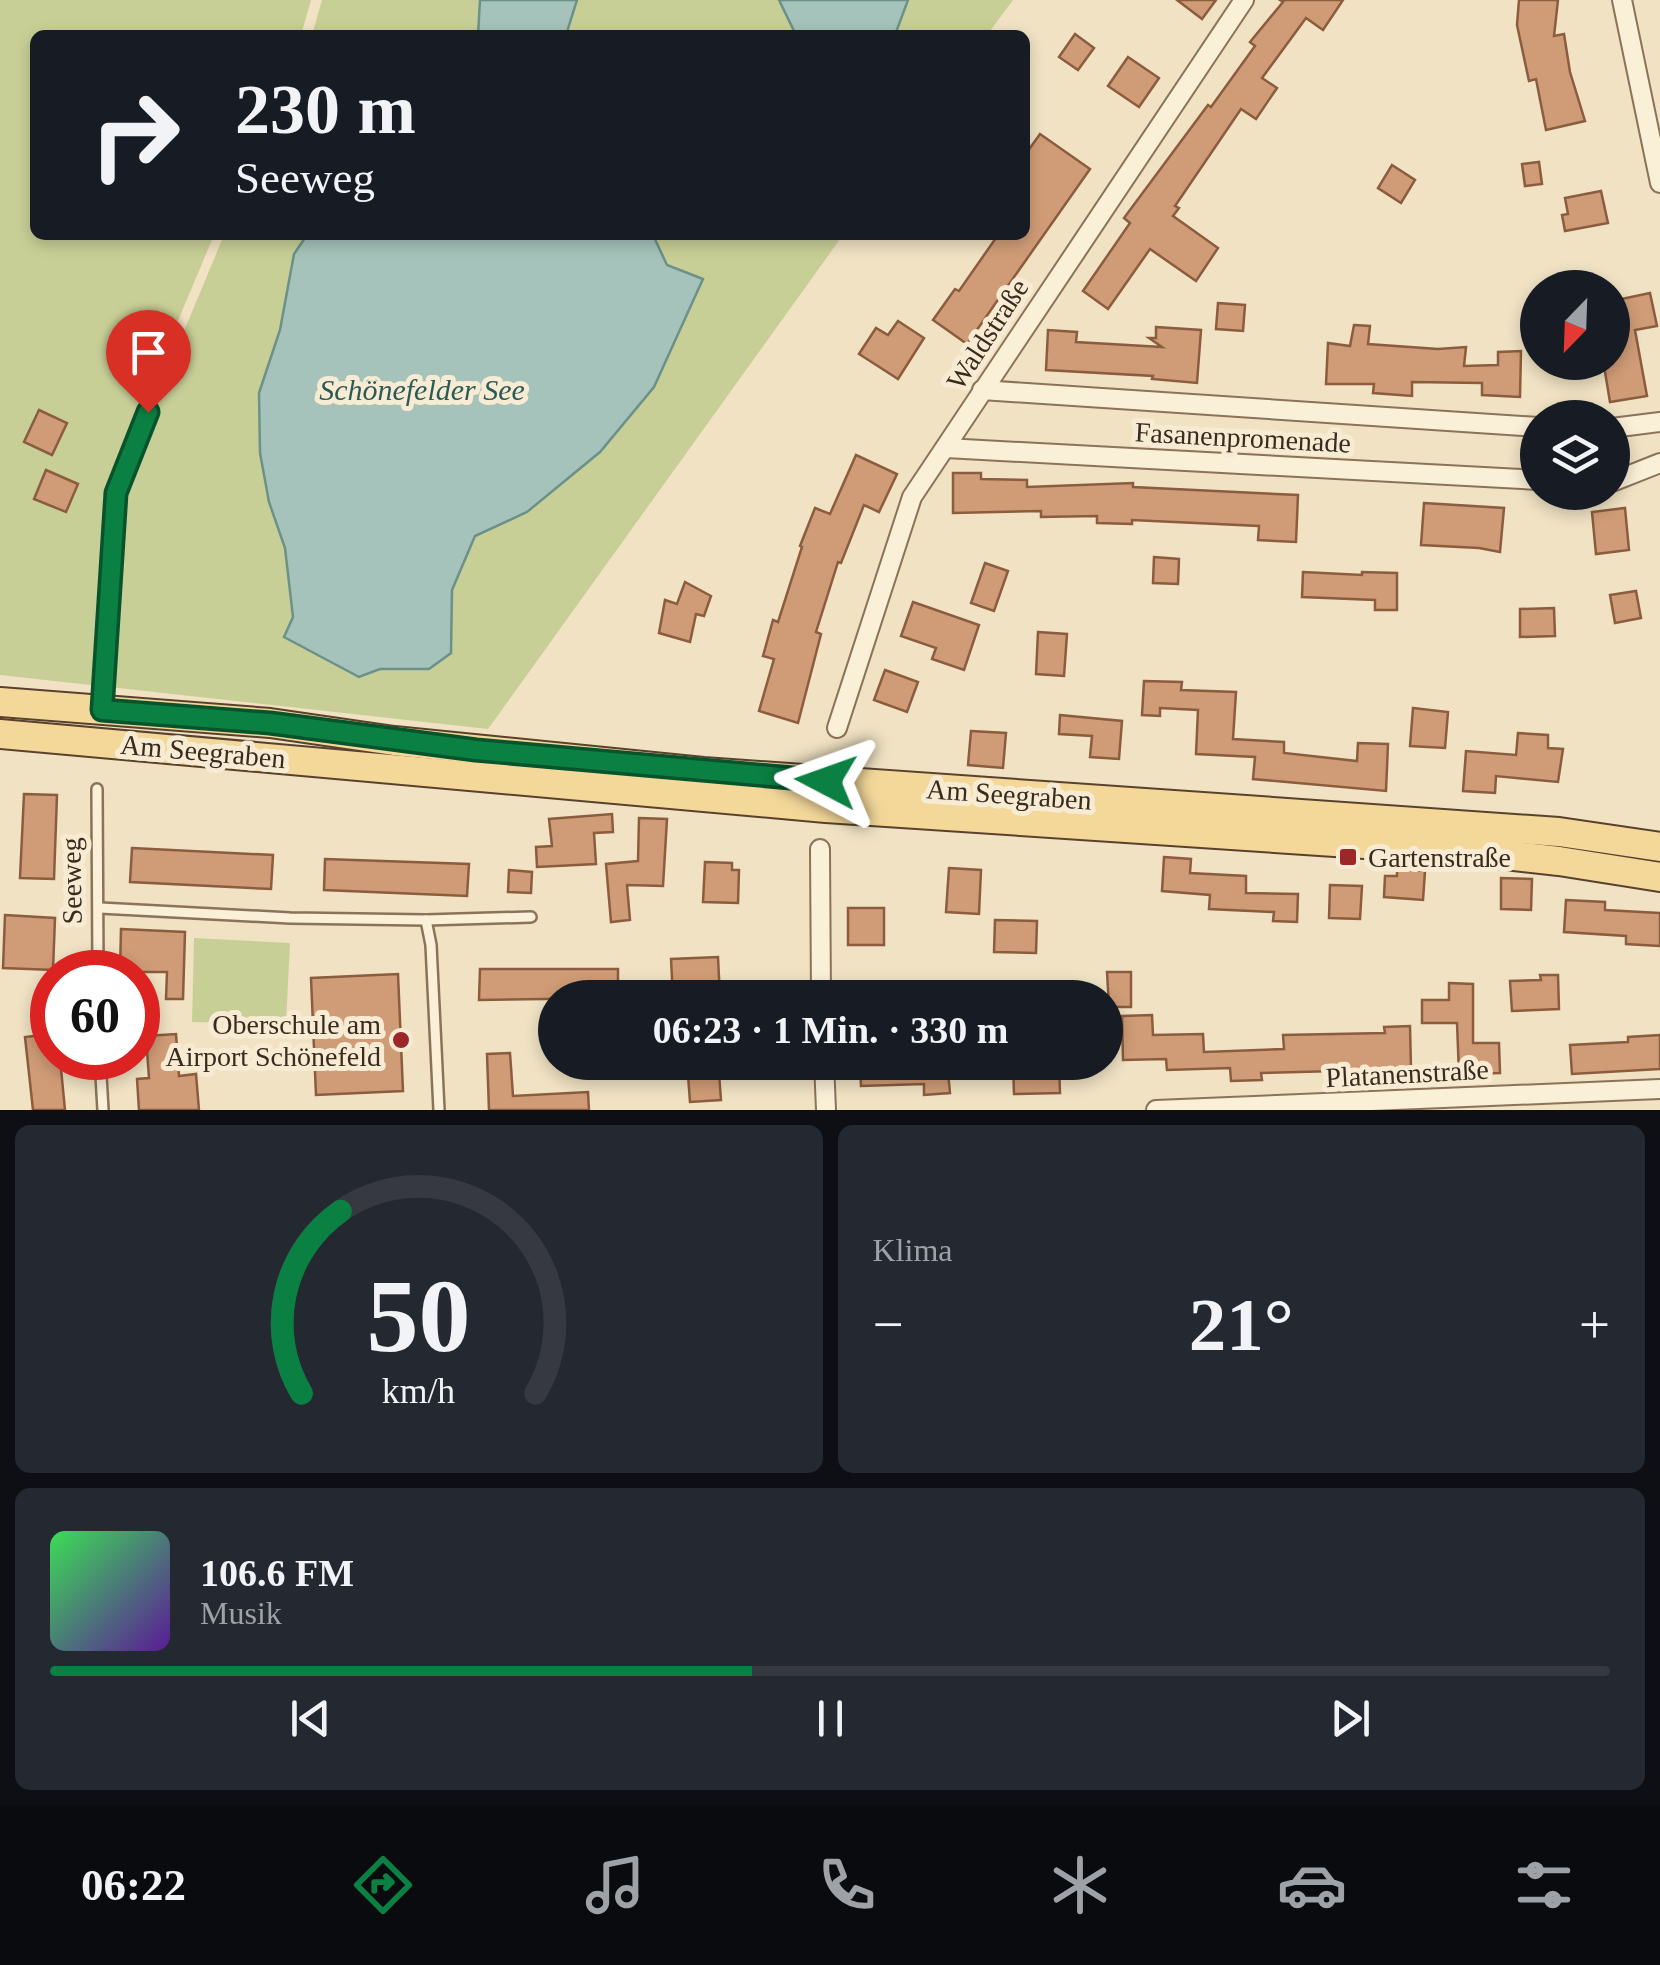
<!DOCTYPE html>
<html lang="de">
<head>
<meta charset="utf-8">
<style>
  :root { --surface:#171b24; --page:#242831; --text:#f1f3f6; --muted:#9ea1a6; --line:#363941; --accent:#0b8043 }
  body { margin:0; font-family:"Times New Roman",serif; background:var(--page); color:var(--text); height:100vh; display:flex; flex-direction:column; font-size:38px; white-space:nowrap }
  * { box-sizing:border-box; margin:0 }
  p { font-size:32px; color:var(--muted) }
  .icon { flex:none; width:55px; height:55px; fill:none; stroke:currentColor; stroke-width:2; stroke-linecap:round; stroke-linejoin:round }
  .map { position:relative; height:1110px; overflow:hidden }
  .sheet { display:flex; flex-direction:column; gap:15px; padding:15px; background:#0d0f14; flex:1 }
  .sheet>* { flex:none }
  .top-card { position:absolute; left:30px; top:30px; width:1000px; height:210px; border-radius:15px; box-shadow:0 5px 15px #0003; background:#171b24; color:var(--text); overflow:hidden }
  .needle { width:65px; rotate:203deg }
  .buttons { position:absolute; left:1520px; top:270px; display:grid; gap:20px }
  .buttons a { display:grid; place-items:center; width:110px; height:110px; border-radius:50%; background:var(--surface); box-shadow:0 5px 15px #0003; font-size:50px }
  .speed { position:absolute; left:30px; top:950px; display:flex; gap:20px; font-size:50px; font-weight:700; text-align:center }
  .speed>* { display:grid; place-content:center; width:130px; height:130px; border-radius:50%; background:var(--surface); box-shadow:0 5px 15px #0003; line-height:1 }
  .speed .limit { border:15px solid #d22; background:#fff; color:#111 }
  .pin { position:absolute; display:grid; place-items:center; width:85px; height:85px; color:#fff; margin:-102px -42px; border-radius:50% 50% 50% 0; rotate:-45deg; box-shadow:0 0 10px #0007 }
  .pin .icon { rotate:45deg }
  .me { position:absolute; width:110px; margin:-55px; rotate:274deg; stroke-linejoin:round; filter:drop-shadow(0 0 8px #0008) }
  .turn { display:flex; align-items:center; gap:35px; height:210px; padding:0 40px; font-size:45px }
  .turn .icon { width:130px; height:130px; stroke-width:2.5 }
  .turn b { display:block; font-size:70px; line-height:85px }
  .big { font-size:75px; font-weight:800; line-height:1.1 }
  .sheet .tile { flex:1; display:flex; flex-direction:column; justify-content:center; gap:15px; min-width:0; padding:0 35px; border-radius:15px; background:var(--page) }
  .sheet .dial { align-items:center; gap:0 }
  .dial svg { height:260px; overflow:visible; fill:none; stroke:var(--line); stroke-width:7; stroke-linecap:round; text-anchor:middle }
  .dial text { fill:var(--text); stroke:none }
  .song { display:flex; align-items:center; gap:30px }
  .cover { width:120px; height:120px; border-radius:15px; background:linear-gradient(135deg,hsl(130 70% 55%),hsl(270 70% 35%)) }
  .played { height:10px; border-radius:5px; background:linear-gradient(90deg,var(--accent) 45%,var(--line) 45%) }
  .keys { display:flex; justify-content:space-around; direction:ltr }
  .heat { display:flex; justify-content:space-between; align-items:center; font-size:55px; direction:ltr }
  .sheet .tiles { flex:1; display:grid; gap:15px; grid-template-columns:1fr 1fr }
  .tile:last-child { grid-column:span 2 }
  .trip { position:absolute; left:538px; top:980px; width:585px; height:100px; border-radius:50px; background:var(--surface); box-shadow:0 5px 15px #0003; font-weight:800; line-height:100px; text-align:center }
  .menu { display:flex; height:160px; justify-content:space-around; align-items:center; background:#090b0e; color:var(--muted) }
  .menu .icon { width:70px; height:70px }
  .menu .current { color:var(--accent) }
  .menu b { font-size:45px; color:var(--text) }
  .map>svg:first-child { display:block }
</style>
</head>
<body>
<div class="map">
<svg width="1660" height="1110" viewBox="0 0 1660 1110">
  <rect width="100%" height="100%" fill="#f0e2c3"/>
  <g fill="#c8cf96">
    <polygon points="0,0 311,0 301,35 35,35 35,235 214,235 146,397 135,464 154,403 224,235 307,235 294,255 280,330 259,393 269,502 285,549 293,618 358,676 380,669 428,669 451,653 452,590 475,536 527,512 654,387 703,280 667,265 653,235 843,235 488,729 0,675"/>
    <polygon points="322,0 480,0 478,35 312,35"/>
    <polygon points="577,0 779,0 796,35 566,35"/>
    <polygon points="908,0 1013,0 987,35 895,35"/>
    <polygon points="194,938 290,943 286,1024 192,1022"/>
  </g>
  <g fill="#a5c3ba" stroke="#6c9188" stroke-width="2.5">
    <polygon points="480,0 577,0 566,35 478,35"/>
    <polygon points="779,0 908,0 895,35 796,35"/>
    <polygon points="307,235 653,235 667,265 703,279 654,387 600,452 527,512 475,536 452,590 451,653 429,669 380,669 359,677 284,637 293,617 285,548 269,502 260,453 259,393 280,330 294,254"/>
  </g>
  <g fill="#d09c77" stroke="#8b5c3e" stroke-width="2.5">
    <polygon points="1177,0 1216,0 1202,19"/>
    <polygon points="1280,0 1343,0 1323,30 1306,18 1262,78 1277,88 1256,119 1241,109 1175,206 1179,208 1173,216 1218,248 1196,281 1150,249 1108,309 1083,291 1130,223 1124,218 1208,105 1211,107 1255,46 1250,42 1283,2"/>
    <polygon points="1519,0 1558,0 1554,36 1564,34 1570,72 1585,121 1546,130 1536,79 1529,81 1517,25"/>
    <polygon points="1075,34 1094,48 1078,70 1059,57"/>
    <polygon points="1128,57 1159,78 1139,107 1108,86"/>
    <polygon points="1040,134 1090,169 967,344 933,320 955,289 959,291 998,235 1025,235 1025,155"/>
    <polygon points="1539,162 1542,184 1525,186 1522,164"/>
    <polygon points="1392,165 1415,180 1401,203 1378,188"/>
    <polygon points="1601,191 1608,223 1565,231 1562,215 1568,214 1565,198"/>
    <polygon points="1650,293 1657,326 1635,330 1647,396 1610,402 1604,366 1612,364 1612,301"/>
    <polygon points="1218,303 1245,305 1243,331 1216,329"/>
    <polygon points="898,321 924,338 898,379 859,354 876,328 888,335"/>
    <polygon points="1354,325 1370,326 1368,344 1438,349 1466,347 1464,366 1498,365 1498,352 1521,351 1520,397 1482,395 1482,383 1412,382 1412,396 1373,393 1374,384 1326,384 1328,343 1350,346"/>
    <polygon points="1156,327 1201,330 1197,383 1152,379 1153,376 1046,370 1048,330 1077,332 1076,342 1162,347 1149,338 1156,338"/>
    <polygon points="39,410 67,423 52,455 24,442"/>
    <polygon points="856,455 897,474 879,512 864,505 841,563 838,562 816,632 821,634 798,723 759,711 774,659 763,656 773,620 778,622 802,547 800,546 815,508 830,514"/>
    <polygon points="46,470 78,484 66,512 34,499"/>
    <polygon points="953,473 981,473 981,479 1027,480 1027,487 1133,483 1133,487 1298,495 1296,542 1258,540 1259,526 1132,520 1132,524 1097,523 1097,516 1041,517 1041,511 953,513"/>
    <polygon points="1424,503 1504,508 1500,552 1479,548 1421,545"/>
    <polygon points="1625,508 1629,550 1596,554 1592,512"/>
    <polygon points="1154,557 1179,559 1178,584 1153,583"/>
    <polygon points="985,563 1008,571 994,611 971,603"/>
    <polygon points="1303,572 1362,575 1362,572 1397,573 1397,610 1375,610 1375,600 1302,597"/>
    <polygon points="685,582 711,596 704,616 696,614 690,642 659,633 665,600 677,604"/>
    <polygon points="1636,591 1641,618 1615,623 1610,595"/>
    <polygon points="913,602 979,625 964,670 932,659 936,648 901,636"/>
    <polygon points="1554,608 1555,636 1520,637 1520,609"/>
    <polygon points="1038,632 1067,634 1064,676 1036,674"/>
    <polygon points="885,670 918,682 907,712 874,700"/>
    <polygon points="1144,681 1182,682 1181,690 1236,692 1233,739 1284,742 1284,753 1357,761 1358,743 1388,744 1386,791 1253,779 1255,757 1196,754 1198,710 1160,708 1160,716 1142,715"/>
    <polygon points="1413,708 1448,712 1445,748 1410,746"/>
    <polygon points="1060,715 1122,721 1119,759 1090,757 1092,736 1059,734"/>
    <polygon points="971,731 1006,733 1003,768 968,765"/>
    <polygon points="1518,733 1548,735 1548,748 1563,749 1558,782 1496,776 1495,793 1463,791 1466,751 1516,755"/>
    <polygon points="24,794 57,795 54,879 20,878"/>
    <polygon points="612,814 613,832 594,833 596,864 537,867 536,847 552,846 549,819"/>
    <polygon points="639,818 667,819 663,886 627,885 630,920 611,922 606,864 638,861"/>
    <polygon points="132,848 273,855 271,889 130,882"/>
    <polygon points="1164,857 1191,859 1190,873 1246,876 1246,893 1298,894 1297,922 1273,921 1274,912 1209,909 1210,895 1162,891"/>
    <polygon points="325,859 469,864 467,896 324,890"/>
    <polygon points="705,862 732,863 732,870 739,870 738,903 703,902"/>
    <polygon points="949,868 981,870 979,914 946,912"/>
    <polygon points="1397,869 1425,871 1423,900 1384,897 1385,876 1397,876"/>
    <polygon points="509,870 532,872 531,893 508,892"/>
    <polygon points="1501,878 1532,879 1531,910 1501,909"/>
    <polygon points="1330,885 1362,886 1360,919 1329,918"/>
    <polygon points="1566,900 1605,902 1605,910 1660,913 1660,946 1626,944 1626,936 1564,932"/>
    <rect x="848" y="908" width="36" height="37"/>
    <polygon points="5,915 55,918 53,970 3,968"/>
    <polygon points="995,920 1037,921 1036,953 994,952"/>
    <polygon points="121,929 185,932 183,999 166,999 167,972 120,972"/>
    <polygon points="718,957 720,998 673,998 671,959"/>
    <polygon points="480,969 618,969 618,998 479,1000"/>
    <polygon points="1107,972 1131,972 1131,1007 1109,1007"/>
    <polygon points="398,974 403,1091 316,1095 311,978"/>
    <polygon points="1540,975 1558,975 1559,1009 1512,1011 1510,981 1541,980"/>
    <polygon points="1449,983 1473,984 1473,1043 1499,1043 1500,1073 1459,1074 1457,1023 1422,1023 1422,1000 1449,1000"/>
    <polygon points="1152,1015 1153,1035 1203,1034 1204,1052 1284,1049 1283,1035 1385,1033 1384,1027 1410,1026 1411,1069 1336,1075 1336,1071 1261,1073 1262,1080 1231,1081 1230,1068 1167,1070 1166,1059 1123,1060 1122,1016"/>
    <polygon points="52,1034 52,1058 60,1058 65,1110 33,1110 25,1037"/>
    <polygon points="176,1034 179,1076 196,1074 199,1110 139,1110 137,1079 149,1078 146,1036"/>
    <polygon points="1660,1035 1660,1069 1572,1074 1570,1045 1628,1042 1628,1037"/>
    <polygon points="510,1053 513,1096 588,1092 589,1110 489,1110 487,1054"/>
    <polygon points="860,1062 947,1062 950,1093 924,1095 924,1084 861,1086"/>
    <polygon points="1013,1062 1059,1064 1060,1093 1014,1094"/>
    <polygon points="719,1073 721,1100 690,1102 688,1075"/>
  </g>
  <g fill="none" stroke-linecap="round" stroke-linejoin="round">
    <g stroke="#8b7359" stroke-width="14">
      <g id="service">
        <polyline points="97,789 98,972"/>
        <polyline points="100,908 290,918 426,920 531,917"/>
        <polyline points="426,920 431,945 439,1110"/>
        <polyline points="100,1058 103,1110"/>
      </g>
    </g>
    <g stroke="#8b7359" stroke-width="22">
      <g id="minor">
        <polyline points="1622,0 1660,183"/>
        <polyline points="982,390 1538,427"/>
        <polyline points="1612,428 1660,422"/>
        <polyline points="946,448 1538,480"/>
        <polyline points="1612,482 1660,463"/>
        <polyline points="102,710 116,493 148,412"/>
        <polyline points="837,728 912,497 1244,0"/>
        <polyline points="820,849 821,998"/>
        <polyline points="824,1062 826,1110"/>
        <polyline points="1156,1110 1660,1089"/>
      </g>
    </g>
    <g stroke="#59412d" stroke-width="32">
      <g id="primary">
        <polyline points="0,702 270,723 394,741 703,772 1559,832 1660,847"/>
        <polyline points="0,734 826,808 1470,851 1559,861 1660,877"/>
      </g>
    </g>
    <use href="#service" stroke="#faefd7" stroke-width="9"/>
    <use href="#minor" stroke="#faefd7" stroke-width="18"/>
    <use href="#primary" stroke="#f4d89a" stroke-width="28"/>
  </g>
  <g fill="none" stroke-linecap="round" stroke-linejoin="round">
    <g stroke="#07532c" stroke-width="25">
      <polyline id="route" points="148,412 116,493 102,710 270,723 476,750 826,781"/>
    </g>
    <use href="#route" stroke="#0b8043" stroke-width="18"/>
  </g>
  <g fill="#9d2628" stroke="#f7ecd3" stroke-width="4">
    <rect x="1338" y="847" width="20" height="20" rx="5"/>
    <circle cx="401" cy="1040" r="10"/>
  </g>
  <g text-anchor="middle" stroke-width="10" stroke-linejoin="round" paint-order="stroke">
    <g font-size="28" fill="#3a2b1e" stroke="#f7ecd3">
      <text transform="translate(987 334) rotate(-57)" y="10">Waldstraße</text>
      <text transform="translate(1243 437) rotate(3)" y="10">Fasanenpromenade</text>
      <text transform="translate(203 751) rotate(5)" y="10">Am Seegraben</text>
      <text transform="translate(1009 794) rotate(4)" y="10">Am Seegraben</text>
      <text transform="translate(71 881) rotate(-91)" y="10">Seeweg</text>
      <text transform="translate(1407 1073) rotate(-3)" y="10">Platanenstraße</text>
    </g>
    <g font-size="28" fill="#3a2b1e" stroke="#f7ecd3" text-anchor="start">
      <text x="1368" y="867">Gartenstraße</text>
      <text x="381" y="1034" text-anchor="end">Oberschule am<tspan x="381" dy="32">Airport Schönefeld</tspan></text>
    </g>
    <g font-size="30" font-style="italic" fill="#2c5b57" stroke="#f7ecd3">
      <text x="422" y="400">Schönefelder See</text>
    </g>
  </g>
</svg>
<div class="buttons">
<a><svg class="needle" viewBox="-14 -14 28 28"><path d="M0-13l5 13h-10z" fill="#e53935"/><path d="M0 13l5-13h-10z" fill="#9ea1a6"/></svg></a>
<a><svg class="icon" aria-label="layers" viewBox="0 0 24 24"><path d="M12 4l9 5-9 5-9-5zM3 14l9 5 9-5"/></svg></a>
</div>
<div class="speed"><div class="limit">60</div></div>
<div class="pin" style="left:148px;top:412px;background:#d93025"><svg class="icon" aria-label="arrive" viewBox="0 0 24 24"><path d="M6 21V4h12l-3 4 3 4H6"/></svg></div>
<svg class="me" style="left:826px;top:781px" viewBox="-20 -20 40 40"><path d="M0-17L14 15 0 8-14 15z" fill="#0b8043" stroke="#fff" stroke-width="4"/></svg>
<div class="trip">06:23 · 1 Min. · 330 m</div>
<div class="top-card">
<div class="turn"><svg class="icon" aria-label="right" viewBox="0 0 24 24"><path d="M7 20v-9h11M14 6l5 5-5 5"/></svg><div><b>230 m</b>Seeweg</div></div>
</div>
</div>
<section class="sheet">
<div class="tiles">
<div class="tile dial"><svg viewBox="0 0 100 80">
<path d="M14 69A42 42 0 1 1 86 69"/>
<path d="M14 69A42 42 0 0 1 26 13" stroke="#0b8043"/>
<text x="50" y="56" font-size="32" font-weight="700">50</text>
<text x="50" y="72" font-size="11">km/h</text>
</svg></div>
<div class="tile"><p>Klima</p>
<div class="heat"><a>−</a><b class="big">21°</b><a>+</a></div>
</div>
<div class="tile">
<div class="song"><i class="cover"></i><div><b>106.6 FM</b><p>Musik</p></div></div>
<div class="played"></div>
<div class="keys"><svg class="icon" aria-label="previous" viewBox="0 0 24 24"><path d="M18 5L8 12l10 7zM5 5v14"/></svg><svg class="icon" aria-label="pause" viewBox="0 0 24 24"><path d="M8 5v14M16 5v14"/></svg><svg class="icon" aria-label="next" viewBox="0 0 24 24"><path d="M6 5l10 7-10 7zM19 5v14"/></svg></div>
</div>
</div>
</section>
<nav class="menu">
<b>06:22</b>
<svg class="icon current" aria-label="directions" viewBox="0 0 24 24"><path d="M12 3l9 9-9 9-9-9zM9 14v-3h6M13 9l2 2-2 2"/></svg>
<svg class="icon" aria-label="music" viewBox="0 0 24 24"><path d="M9 18V5l10-2v13"/><circle cx="6" cy="18" r="3"/><circle cx="16" cy="16" r="3"/></svg>
<svg class="icon" aria-label="phone" viewBox="0 0 24 24"><path d="M5 4h4l2 5-3 2q2 4 5 5l2-3 5 2v4C11 20 4 13 5 4z"/></svg>
<svg class="icon" aria-label="climate" viewBox="0 0 24 24"><path d="M12 3v18M4 7l16 10M4 17L20 7"/></svg>
<svg class="icon" aria-label="car" viewBox="0 0 24 24"><path d="M5 17H2v-5l4-1 3-4h7l3 4 3 1v5h-3M9 17h6M6 11h13"/><circle cx="7" cy="17" r="2"/><circle cx="17" cy="17" r="2"/></svg>
<svg class="icon" aria-label="filters" viewBox="0 0 24 24"><path d="M4 7h16M4 17h16"/><circle cx="9" cy="7" r="2"/><circle cx="15" cy="17" r="2"/></svg>
</nav>
</body>
</html>
